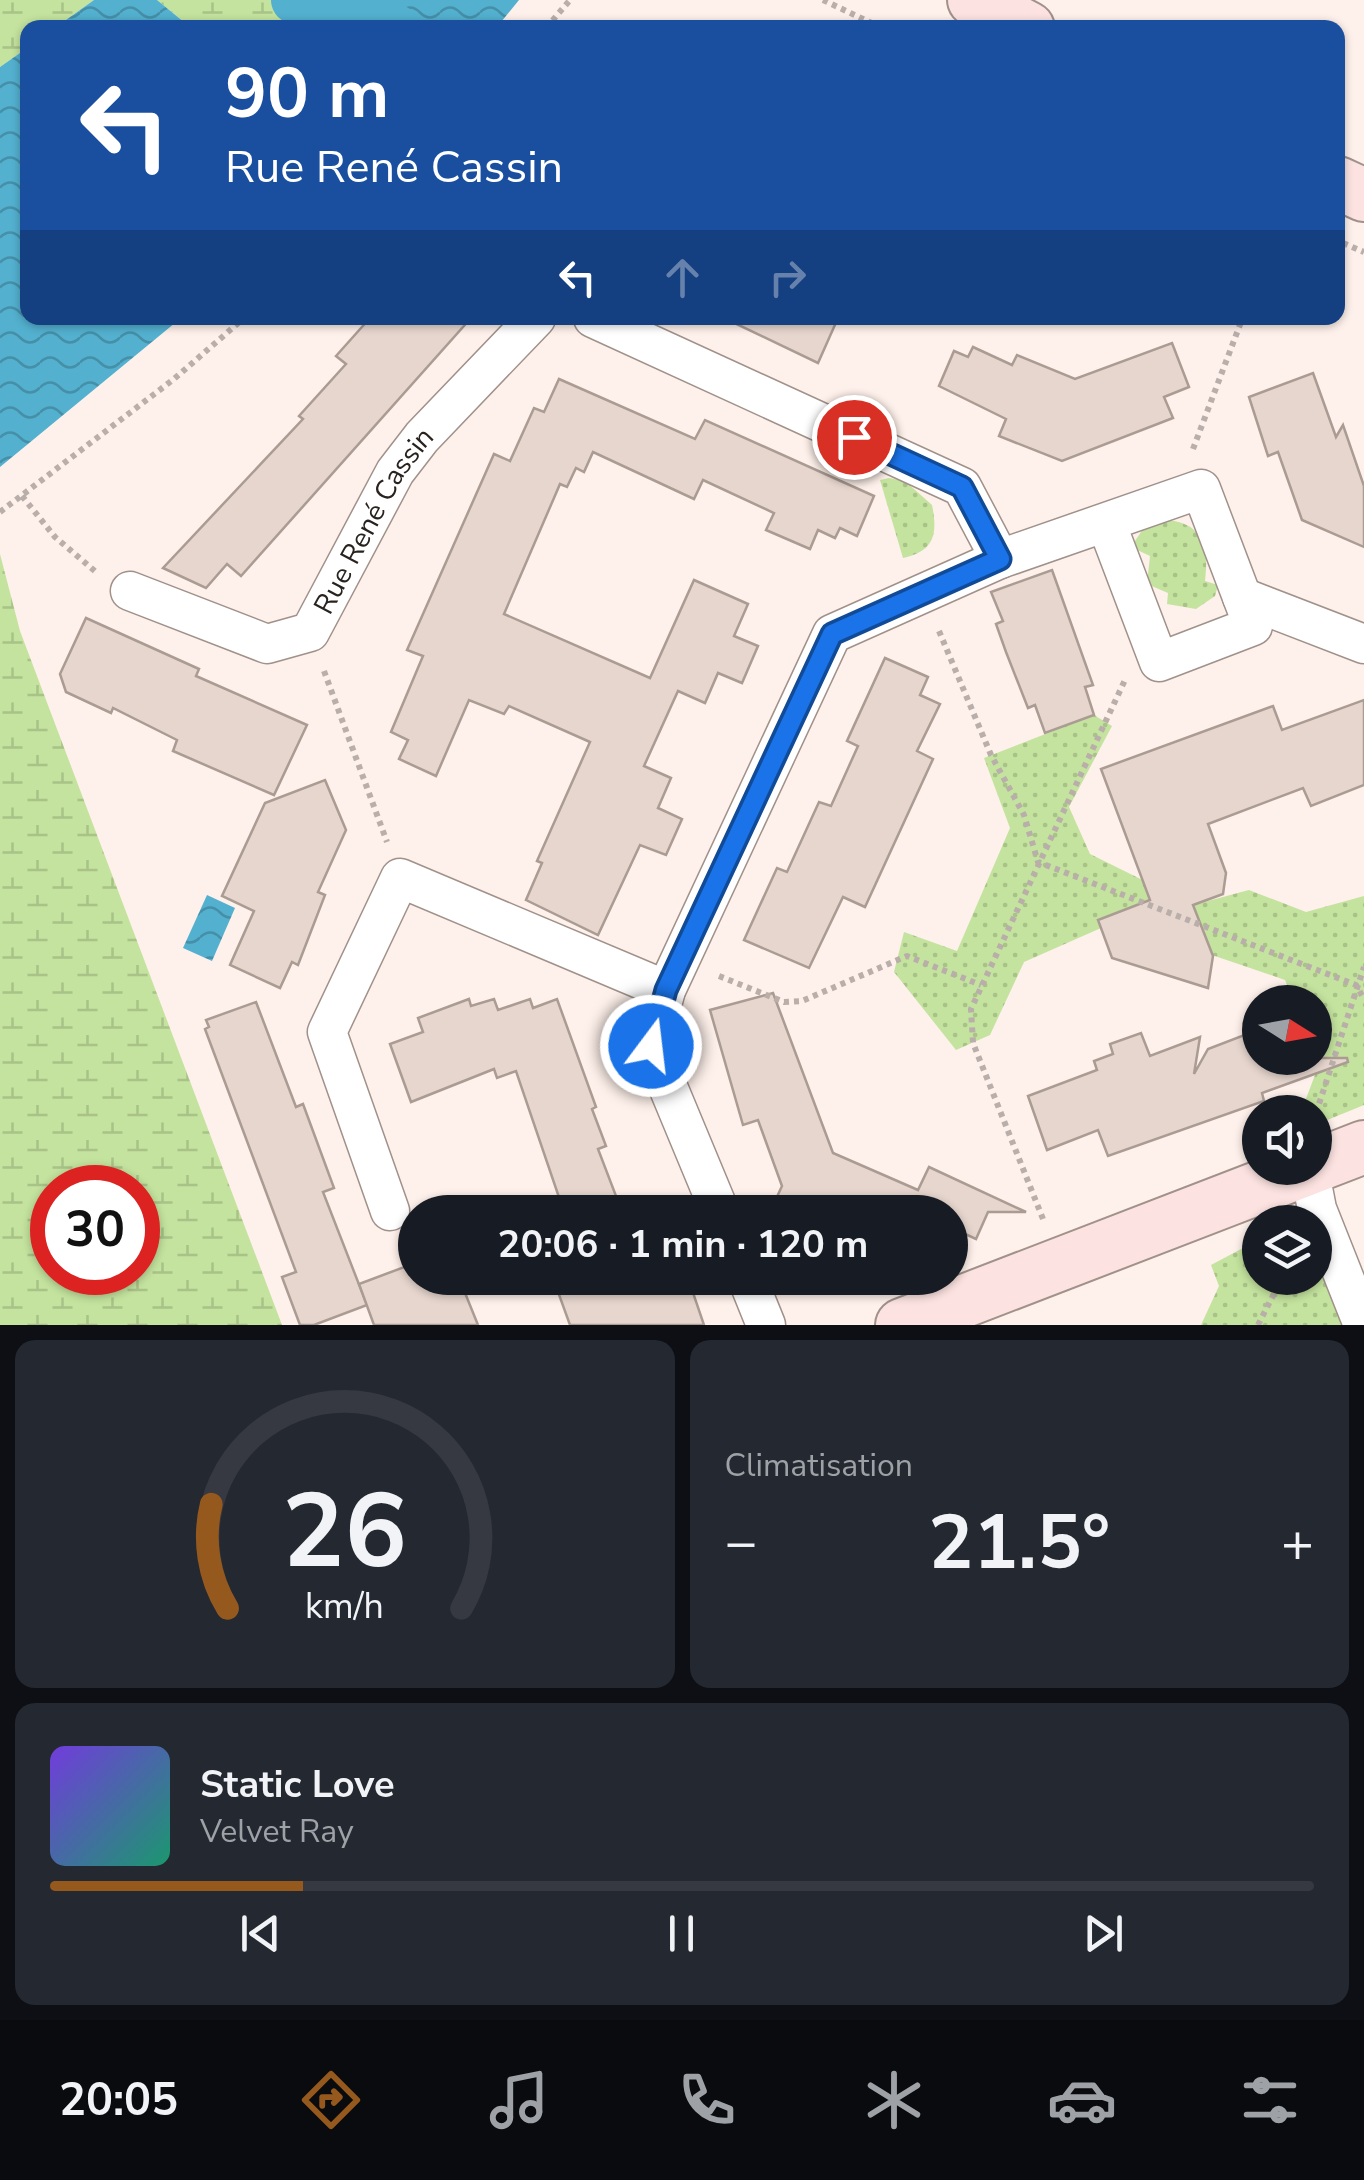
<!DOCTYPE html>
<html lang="fr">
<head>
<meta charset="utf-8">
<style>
  :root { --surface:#171b24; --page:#242831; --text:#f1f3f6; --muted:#9ea1a6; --line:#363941; --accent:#96591d }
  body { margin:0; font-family:"Nunito Sans",sans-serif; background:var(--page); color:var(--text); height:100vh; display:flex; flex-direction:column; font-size:38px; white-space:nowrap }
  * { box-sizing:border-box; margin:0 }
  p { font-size:32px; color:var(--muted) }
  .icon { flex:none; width:55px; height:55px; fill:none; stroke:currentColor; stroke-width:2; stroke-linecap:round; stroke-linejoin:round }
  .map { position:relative; height:1325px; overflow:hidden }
  .side { display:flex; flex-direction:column; gap:15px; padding:15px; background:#0d0f14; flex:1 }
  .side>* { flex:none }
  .hud { position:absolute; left:20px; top:20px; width:1325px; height:305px; border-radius:20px; box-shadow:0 2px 8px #0004; background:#1a4fa0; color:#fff; overflow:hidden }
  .needle { width:65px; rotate:101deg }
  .buttons { position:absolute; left:1242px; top:985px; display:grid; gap:20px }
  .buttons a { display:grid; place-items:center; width:90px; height:90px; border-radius:50%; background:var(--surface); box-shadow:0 2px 8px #0004; font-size:50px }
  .speed { position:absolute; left:30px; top:1165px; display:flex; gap:20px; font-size:50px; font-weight:700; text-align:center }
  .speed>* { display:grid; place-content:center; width:130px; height:130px; border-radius:50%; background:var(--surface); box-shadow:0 2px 8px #0004; line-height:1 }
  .speed .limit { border:15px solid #d22; background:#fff; color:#111 }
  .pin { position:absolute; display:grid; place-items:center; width:85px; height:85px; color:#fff; margin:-42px; border:5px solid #fff; border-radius:50%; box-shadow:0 2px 10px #0007 }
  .me { position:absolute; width:110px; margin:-55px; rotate:15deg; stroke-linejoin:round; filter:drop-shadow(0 0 8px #0008) }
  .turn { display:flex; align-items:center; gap:35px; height:210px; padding:0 40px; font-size:45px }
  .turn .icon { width:130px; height:130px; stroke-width:2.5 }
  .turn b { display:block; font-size:70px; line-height:85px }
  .lanes { display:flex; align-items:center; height:95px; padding:0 40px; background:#0003; justify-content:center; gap:50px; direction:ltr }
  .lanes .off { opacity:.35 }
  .big { font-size:75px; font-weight:700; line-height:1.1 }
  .side .card { flex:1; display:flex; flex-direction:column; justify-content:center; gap:15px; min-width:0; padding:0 35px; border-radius:20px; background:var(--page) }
  .side .dial { align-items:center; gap:0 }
  .dial svg { height:260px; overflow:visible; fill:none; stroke:var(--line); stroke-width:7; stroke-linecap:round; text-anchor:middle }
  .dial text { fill:var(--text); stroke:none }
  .song { display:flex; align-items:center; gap:30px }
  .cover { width:120px; height:120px; border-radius:15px; background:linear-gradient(135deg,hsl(260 70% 55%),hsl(160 70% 35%)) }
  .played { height:10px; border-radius:5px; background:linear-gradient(90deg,var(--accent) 20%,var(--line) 20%) }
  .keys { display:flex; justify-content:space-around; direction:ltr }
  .heat { display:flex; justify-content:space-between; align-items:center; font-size:55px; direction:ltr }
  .side .tiles { flex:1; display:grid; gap:15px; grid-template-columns:1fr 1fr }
  .card:last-child { grid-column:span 2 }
  .trip { position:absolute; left:398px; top:1195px; width:570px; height:100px; border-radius:50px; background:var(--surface); box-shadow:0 2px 8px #0004; font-weight:700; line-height:100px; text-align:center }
  .tab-bar { display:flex; height:160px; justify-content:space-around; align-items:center; background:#090b0e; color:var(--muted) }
  .tab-bar .icon { width:70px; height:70px }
  .tab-bar .current { color:var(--accent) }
  .tab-bar b { font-size:45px; color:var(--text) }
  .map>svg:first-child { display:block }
</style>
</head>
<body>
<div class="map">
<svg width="1364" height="1325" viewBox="0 0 1364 1325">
  <defs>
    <pattern id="grass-dots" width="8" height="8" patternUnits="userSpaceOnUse" patternTransform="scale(2.5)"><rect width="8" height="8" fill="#c4e39e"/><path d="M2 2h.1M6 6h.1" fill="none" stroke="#a8c288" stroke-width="1.8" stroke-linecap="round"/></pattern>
    <pattern id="wetland-marsh" width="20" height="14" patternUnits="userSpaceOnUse" patternTransform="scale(2.5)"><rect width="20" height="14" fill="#c4e39e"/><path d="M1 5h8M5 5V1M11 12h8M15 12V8" fill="none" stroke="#a8c288"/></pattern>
    <pattern id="water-waves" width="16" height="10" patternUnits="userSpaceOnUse" patternTransform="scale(2.5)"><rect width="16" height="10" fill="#53b0cf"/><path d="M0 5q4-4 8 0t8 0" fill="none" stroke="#458fa8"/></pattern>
  </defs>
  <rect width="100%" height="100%" fill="#fef0ea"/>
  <g fill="url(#grass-dots)">
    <path d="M889,478L905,481L932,505C938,535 934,551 903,558L880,480Z"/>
    <path d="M1168,520C1205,524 1209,550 1205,581L1218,585L1215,596L1196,609L1167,604L1168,593L1147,584L1150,556L1131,547L1143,529Z"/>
    <polygon points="1094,715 1112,726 1069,807 1090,854 1193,905 1249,890 1306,912 1364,896 1364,1105 1315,1125 1315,1112 1301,1112 1321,1059 1315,1046 1315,1002 1295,1002 1285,980 1209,954 1142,947 1101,928 1024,962 990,1035 956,1050 894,972 904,932 957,951 1010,828 984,758"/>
    <polygon points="1260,1239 1260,1278 1315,1278 1315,1266 1336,1258 1363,1325 1201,1325 1219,1286 1211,1265"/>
  </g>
  <g fill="url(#wetland-marsh)" fill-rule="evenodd">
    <polygon points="0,0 94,0 56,27 28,28 27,48 0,67"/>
    <polygon points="157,0 361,0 334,28 190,27"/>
    <path d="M0,554L20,631L282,1325H0ZM52,1188H138V1272H52Z"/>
  </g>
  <g fill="url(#water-waves)">
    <polygon points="94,0 157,0 190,27 56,27"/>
    <polygon points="361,0 519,0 497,27 334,27"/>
    <polygon points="27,48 28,318 181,318 0,467 0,67"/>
    <polygon points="207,895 235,908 212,961 183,948"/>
  </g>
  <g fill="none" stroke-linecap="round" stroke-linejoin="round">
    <polyline stroke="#53b0cf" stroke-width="48" points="295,0 372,15 395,28"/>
  </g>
  <g fill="#e6d6ce" stroke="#aa9b93" stroke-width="2.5">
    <polygon points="370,318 471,318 241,576 227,564 206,588 163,568 303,419 299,416 346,364 336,356"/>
    <polygon points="724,318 838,318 818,363"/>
    <polygon points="1172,343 1189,387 1164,397 1173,418 1062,461 999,436 1006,419 939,386 954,351 968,357 973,347 1012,365 1017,355 1075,379"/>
    <polygon points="1313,373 1336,437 1343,425 1364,486 1364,547 1302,520 1278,452 1268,456 1249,397"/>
    <polygon points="559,379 695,439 705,420 874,496 857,536 840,528 835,538 818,530 810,549 766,530 774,513 703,480 694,499 593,452 584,472 576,468 567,487 560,484 504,614 650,678 694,580 748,604 734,636 758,646 742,683 718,673 705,703 678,691 644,766 671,778 658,808 682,819 666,855 640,845 598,935 526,900 542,863 537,861 590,742 509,706 504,714 469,700 436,776 399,759 408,740 391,732 423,656 407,650 494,454 510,461 534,408 544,412"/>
    <polygon points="1052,570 1093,685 1085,687 1094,715 1045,733 1035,705 1028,708 1006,652 996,624 1003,621 991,592"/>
    <polygon points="86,618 199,669 196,676 307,725 274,795 173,751 177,740 113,708 111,713 66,692 60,674"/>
    <polygon points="885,658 928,677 920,695 940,704 917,751 933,759 865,907 843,897 809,968 744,940 777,868 787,872 819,802 831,806 858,746 847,741"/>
    <polygon points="1364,700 1364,785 1311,806 1303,788 1208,824 1226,873 1223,894 1193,905 1213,956 1208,988 1112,958 1098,920 1150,900 1101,769 1273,706 1282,730"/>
    <polygon points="325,780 346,830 318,892 325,895 298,965 292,962 280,988 230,965 254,911 222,896 265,803"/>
    <polygon points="773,993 833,1153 918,1190 929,1167 1026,1212 988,1212 976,1239 950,1227 950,1212 770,1212 782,1186 758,1120 743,1125 710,1010"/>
    <polygon points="469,999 471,1006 494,999 498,1010 530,999 533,1008 557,999 596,1107 592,1109 606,1146 598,1149 616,1196 606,1200 611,1212 554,1212 563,1209 516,1071 497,1078 494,1069 411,1102 390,1044 423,1032 418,1018"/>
    <polygon points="256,1002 296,1107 303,1104 334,1188 323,1192 367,1305 314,1325 300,1325 282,1277 296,1272 205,1029 209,1027 206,1020"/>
    <polygon points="1260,1029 1260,1058 1347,1058 1348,1062 1262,1093 1264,1101 1108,1156 1098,1130 1047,1150 1028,1096 1097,1070 1094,1061 1113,1054 1110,1044 1141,1033 1150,1056 1200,1037 1194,1074 1208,1049"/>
    <polygon points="415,1263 415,1278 459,1278 478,1325 374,1325 359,1284"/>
    <polygon points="553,1278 688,1278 704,1325 570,1325"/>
  </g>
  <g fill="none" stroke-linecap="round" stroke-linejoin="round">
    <g stroke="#a0918a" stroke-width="41">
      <g id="street">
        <polyline points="593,318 962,487 1000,559"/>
        <path id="s1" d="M130,591L267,644L310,632L395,472L422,437L536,318"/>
        <polyline points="1242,597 1364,644"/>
        <polyline points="1309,1168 1317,1209 1363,1325"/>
        <polyline points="390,1211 327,1032 400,878 666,990"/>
        <polyline points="720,1212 651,1046 666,990 832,634 1000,559 1201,489 1253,626 1159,662 1107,525"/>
        <polyline points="747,1278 766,1325"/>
      </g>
    </g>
    <g stroke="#a0918a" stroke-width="56">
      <g id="secondary">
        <polyline points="974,0 1028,28"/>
        <polyline points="1338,183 1364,195"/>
        <polyline points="1315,1166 1364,1147"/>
        <polyline points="902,1325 1310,1168"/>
      </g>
    </g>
    <g stroke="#b9aea9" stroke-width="6" stroke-dasharray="5 5" stroke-linecap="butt">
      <polyline points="823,0 882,28"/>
      <polyline points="546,28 570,0"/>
      <polyline points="1343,243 1364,252"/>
      <polyline points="1193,449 1241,322 1247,318"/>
      <polyline points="22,496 55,537 97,573"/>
      <polyline points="0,512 174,379 244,318"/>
      <polyline points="939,631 991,755 1024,815 1038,862 1356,985 1364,999"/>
      <polyline points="324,671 387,842"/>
      <polyline points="719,976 784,1002 802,1001 907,956 981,985"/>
      <polyline points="1316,1113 1364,967"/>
      <polyline points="1043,1219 973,1043 971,1009 1125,680"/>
      <polyline points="1258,1325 1282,1278"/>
    </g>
    <use href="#street" stroke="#fff" stroke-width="38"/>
    <use href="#secondary" stroke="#fce3e1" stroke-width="52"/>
  </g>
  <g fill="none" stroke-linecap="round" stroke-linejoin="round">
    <g stroke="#114b97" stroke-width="25">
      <polyline id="route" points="651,1046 666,990 832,634 1000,559 962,487 854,437"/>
    </g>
    <use href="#route" stroke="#1a73e8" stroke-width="18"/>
  </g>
  <g text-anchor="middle" stroke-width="8" stroke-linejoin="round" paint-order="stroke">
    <g font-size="28" fill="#292320" stroke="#fef0ea">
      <text dy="10" stroke="none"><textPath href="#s1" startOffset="320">Rue René Cassin</textPath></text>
    </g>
  </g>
</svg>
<div class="buttons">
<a><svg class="needle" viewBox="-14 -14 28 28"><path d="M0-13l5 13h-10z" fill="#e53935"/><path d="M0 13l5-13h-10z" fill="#9ea1a6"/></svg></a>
<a><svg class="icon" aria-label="sound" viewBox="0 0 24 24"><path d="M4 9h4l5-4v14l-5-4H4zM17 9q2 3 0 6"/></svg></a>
<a><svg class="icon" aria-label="layers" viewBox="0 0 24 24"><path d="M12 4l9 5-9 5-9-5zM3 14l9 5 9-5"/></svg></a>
</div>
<div class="speed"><div class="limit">30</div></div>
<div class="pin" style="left:854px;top:437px;background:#d93025"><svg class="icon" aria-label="arrive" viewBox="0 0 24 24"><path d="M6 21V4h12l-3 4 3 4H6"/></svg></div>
<svg class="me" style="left:651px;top:1046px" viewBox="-20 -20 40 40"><circle r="17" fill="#1a73e8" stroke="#fff" stroke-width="3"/><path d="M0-11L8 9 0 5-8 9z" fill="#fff"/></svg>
<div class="trip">20:06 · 1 min · 120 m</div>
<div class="hud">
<div class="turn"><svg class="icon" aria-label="left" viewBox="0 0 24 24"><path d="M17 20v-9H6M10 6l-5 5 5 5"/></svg><div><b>90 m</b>Rue René Cassin</div></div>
<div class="lanes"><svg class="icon" aria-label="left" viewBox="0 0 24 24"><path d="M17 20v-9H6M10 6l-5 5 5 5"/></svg><svg class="icon off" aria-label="ahead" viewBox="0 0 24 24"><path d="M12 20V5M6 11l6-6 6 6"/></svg><svg class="icon off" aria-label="right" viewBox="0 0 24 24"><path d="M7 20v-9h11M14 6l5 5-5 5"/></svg></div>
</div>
</div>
<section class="side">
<div class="tiles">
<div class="card dial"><svg viewBox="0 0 100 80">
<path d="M14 69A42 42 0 1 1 86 69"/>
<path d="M14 69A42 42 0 0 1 9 37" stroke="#96591d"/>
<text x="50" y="56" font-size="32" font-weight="700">26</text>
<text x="50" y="72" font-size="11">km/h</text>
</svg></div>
<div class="card"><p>Climatisation</p>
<div class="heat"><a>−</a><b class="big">21.5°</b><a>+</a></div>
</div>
<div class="card">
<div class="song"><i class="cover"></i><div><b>Static Love</b><p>Velvet Ray</p></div></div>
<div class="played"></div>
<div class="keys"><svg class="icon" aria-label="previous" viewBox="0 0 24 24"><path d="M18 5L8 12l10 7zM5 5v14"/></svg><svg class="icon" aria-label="pause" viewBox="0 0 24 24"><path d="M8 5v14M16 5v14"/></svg><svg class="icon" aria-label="next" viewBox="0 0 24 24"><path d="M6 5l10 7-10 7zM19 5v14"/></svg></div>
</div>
</div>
</section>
<nav class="tab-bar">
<b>20:05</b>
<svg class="icon current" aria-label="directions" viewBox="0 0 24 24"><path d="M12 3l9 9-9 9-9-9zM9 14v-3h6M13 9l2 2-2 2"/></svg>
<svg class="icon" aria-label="music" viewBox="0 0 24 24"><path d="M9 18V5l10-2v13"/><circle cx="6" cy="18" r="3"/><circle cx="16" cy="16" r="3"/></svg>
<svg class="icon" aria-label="phone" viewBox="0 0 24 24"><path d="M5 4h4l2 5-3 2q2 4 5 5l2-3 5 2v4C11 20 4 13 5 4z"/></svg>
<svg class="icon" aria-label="climate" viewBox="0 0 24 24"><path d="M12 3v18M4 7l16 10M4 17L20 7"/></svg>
<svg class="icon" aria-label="car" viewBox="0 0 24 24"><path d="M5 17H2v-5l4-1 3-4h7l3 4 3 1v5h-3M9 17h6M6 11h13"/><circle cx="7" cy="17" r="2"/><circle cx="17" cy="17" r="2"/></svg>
<svg class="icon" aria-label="filters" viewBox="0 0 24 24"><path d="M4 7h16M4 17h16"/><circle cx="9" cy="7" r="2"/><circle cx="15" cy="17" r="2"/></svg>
</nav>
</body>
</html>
